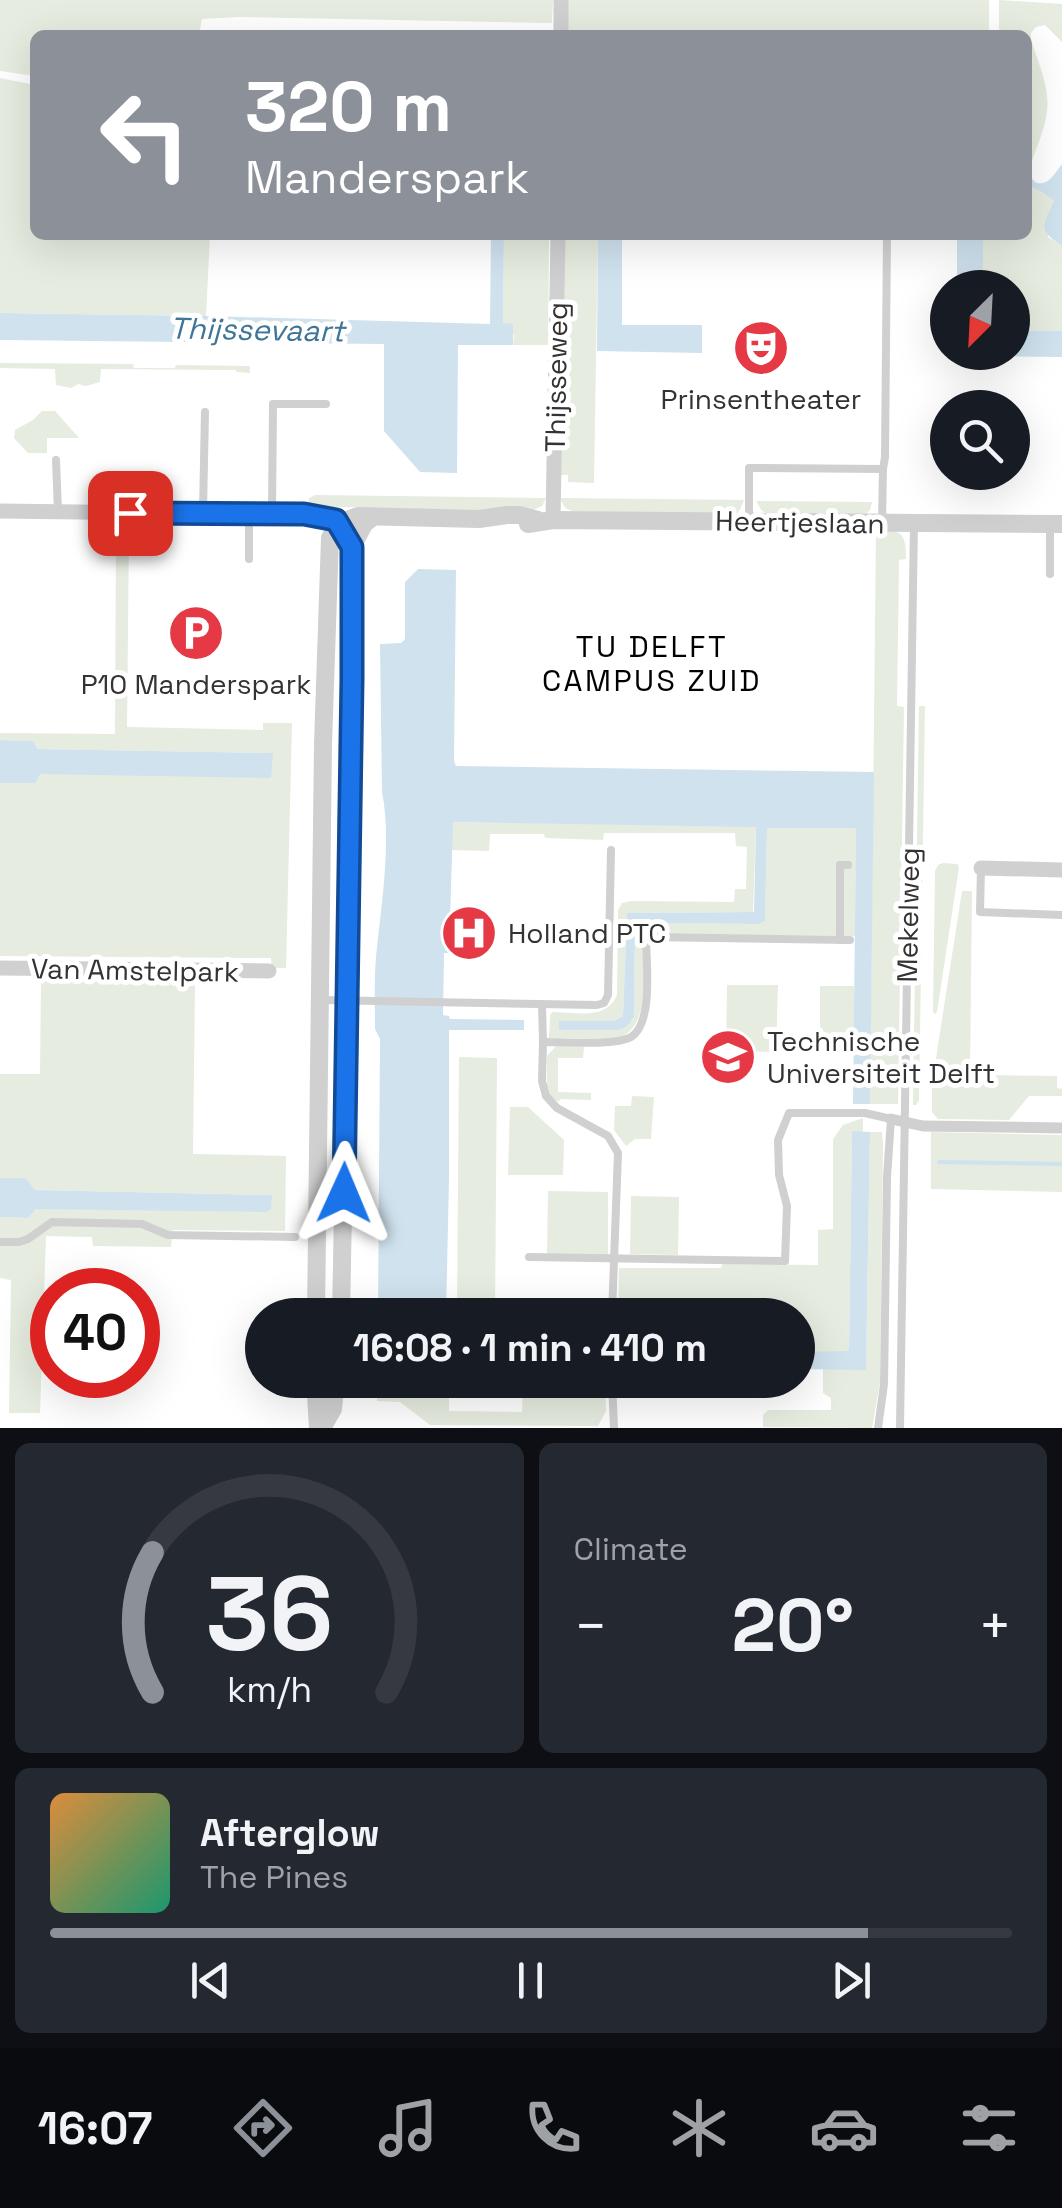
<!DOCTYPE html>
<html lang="en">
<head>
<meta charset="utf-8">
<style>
  :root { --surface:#171b24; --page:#242831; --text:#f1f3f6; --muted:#9ea1a6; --line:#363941; --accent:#8c9099 }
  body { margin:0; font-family:"Space Grotesk",sans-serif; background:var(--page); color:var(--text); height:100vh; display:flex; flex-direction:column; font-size:38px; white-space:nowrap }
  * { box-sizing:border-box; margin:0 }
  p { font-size:32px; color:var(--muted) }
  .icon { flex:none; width:55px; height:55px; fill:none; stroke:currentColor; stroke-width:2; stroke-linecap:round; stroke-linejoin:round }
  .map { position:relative; height:1428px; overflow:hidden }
  .details { display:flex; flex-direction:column; gap:15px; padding:15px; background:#0d0f14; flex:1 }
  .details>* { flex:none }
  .banner { position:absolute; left:30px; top:30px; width:1002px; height:210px; border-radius:15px; box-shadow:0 10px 40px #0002; background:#8c9099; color:#fff; overflow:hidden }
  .needle { width:65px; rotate:204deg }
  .controls { position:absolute; left:930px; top:270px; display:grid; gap:20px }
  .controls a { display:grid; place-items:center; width:100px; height:100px; border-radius:50%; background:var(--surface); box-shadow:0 10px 40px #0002; font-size:50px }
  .speed { position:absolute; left:30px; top:1268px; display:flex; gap:20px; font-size:50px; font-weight:700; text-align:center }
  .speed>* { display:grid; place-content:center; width:130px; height:130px; border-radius:50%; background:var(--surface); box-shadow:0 10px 40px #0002; line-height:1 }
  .speed .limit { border:15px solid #d22; background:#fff; color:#111 }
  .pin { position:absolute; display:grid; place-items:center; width:85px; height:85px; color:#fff; margin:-42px; border-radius:20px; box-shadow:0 5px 15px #0006 }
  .me { position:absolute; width:110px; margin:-55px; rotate:1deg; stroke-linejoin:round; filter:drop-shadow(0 0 8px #0008) }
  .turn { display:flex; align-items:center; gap:35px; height:210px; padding:0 50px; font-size:45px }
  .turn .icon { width:130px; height:130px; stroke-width:2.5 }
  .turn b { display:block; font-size:70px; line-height:85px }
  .big { font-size:75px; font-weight:700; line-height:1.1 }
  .details .widget { flex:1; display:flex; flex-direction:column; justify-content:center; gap:15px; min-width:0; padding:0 35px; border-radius:15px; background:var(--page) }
  .details .dial { align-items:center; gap:0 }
  .dial svg { height:260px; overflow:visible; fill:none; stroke:var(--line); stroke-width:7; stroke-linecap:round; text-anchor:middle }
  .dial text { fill:var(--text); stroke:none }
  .song { display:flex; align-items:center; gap:30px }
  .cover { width:120px; height:120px; border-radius:15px; background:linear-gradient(135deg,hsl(30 70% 55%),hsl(160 70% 35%)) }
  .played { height:10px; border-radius:5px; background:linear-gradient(90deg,var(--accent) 85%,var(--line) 85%) }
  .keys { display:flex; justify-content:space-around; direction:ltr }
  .heat { display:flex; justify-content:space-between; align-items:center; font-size:55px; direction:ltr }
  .details .tiles { flex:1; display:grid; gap:15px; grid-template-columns:1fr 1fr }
  .widget:last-child { grid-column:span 2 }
  .trip { position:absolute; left:245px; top:1298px; width:570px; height:100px; border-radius:50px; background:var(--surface); box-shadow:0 10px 40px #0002; font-weight:700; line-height:100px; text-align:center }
  .dock { display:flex; height:160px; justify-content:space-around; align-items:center; background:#090b0e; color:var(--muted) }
  .dock .icon { width:70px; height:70px }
  .dock .current { color:var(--accent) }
  .dock b { font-size:45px; color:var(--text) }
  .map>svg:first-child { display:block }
</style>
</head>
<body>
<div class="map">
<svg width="1062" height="1428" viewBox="0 0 1062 1428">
  <rect width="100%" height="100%" fill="#fff"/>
  <g fill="#e6ecdf">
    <polygon points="0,0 553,0 552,23 239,17 202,19 199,35 35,35 35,76 0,71"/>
    <rect x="567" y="0" width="422" height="35"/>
    <path d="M999,0L1062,4V42L1045,25L1036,27L1031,33V40C1052,100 1054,104 1031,163L1028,164V35H999Z"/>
    <polygon points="0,78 35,85 35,235 210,235 206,316 0,313"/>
    <polygon points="1028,183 1029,186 1042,192 1054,201 1048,237 1062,246 1062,331 1013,330 1012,288 983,288 983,235 1028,235"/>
    <polygon points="504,235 549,235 548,345 513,345 514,335 503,324"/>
    <polygon points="564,235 598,235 594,483 568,482 568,475 561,475"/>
    <polygon points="0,363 133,364 134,368 175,368 176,365 250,366 250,373 236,372 236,370 101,369 100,382 86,386 78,384 71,388 56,385 55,369 0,368"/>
    <polygon points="42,411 55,411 79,438 47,438 47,453 28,453 14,438 15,430 33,420"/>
    <polygon points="315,495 546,498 542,506 531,511 358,509 357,507 307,508 309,498"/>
    <path d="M560,498L744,500L740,510L735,514L576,512C567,510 563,507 560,498Z"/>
    <polygon points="756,501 872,502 870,510 865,515 770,514 762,511"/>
    <path d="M876,529C903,530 906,534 906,559L899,560L897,706L904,707L898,1104H870Z"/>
    <polygon points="116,531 129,531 127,727 263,730 263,723 292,723 286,968 272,968 271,958 0,956 0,783 34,783 39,774 273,753 36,749 33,741 0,740 0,733 115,734"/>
    <polygon points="919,706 925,706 919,1100 916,1105 913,1105"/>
    <path d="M452,822L756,826L753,912L627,913L623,1016L613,1021H560L559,1030L631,1022L634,1017L635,934L640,927L648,923L758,924L765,921L767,828H856L855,936L643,934C641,966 655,1029 615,1039L549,1038L550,1015L552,1012C576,1012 606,1021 617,995L618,910L622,903L632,901L734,902L735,889H746L747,847L736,846L735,833H604L603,840L545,838L544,834H490L489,851L452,850Z"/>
    <polygon points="943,863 957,864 959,867 937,1012 935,1014 933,1012 935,871 938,865"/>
    <polygon points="962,891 972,891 970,1075 1057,1076 1057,1088 1062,1089 1062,1096 1029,1096 1009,1120 938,1119 932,1112 932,1084"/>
    <polygon points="41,981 195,983 193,1154 286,1156 285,1231 173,1230 171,1247 93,1246 92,1237 46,1236 40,1413 9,1413 11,1280 0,1278 0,1217 28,1218 36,1209 272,1195 35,1190 26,1178 0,1178 0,1074 40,1074"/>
    <polygon points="727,985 778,985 776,1052 726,1051"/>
    <rect x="820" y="986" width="34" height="66"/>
    <polygon points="556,1046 584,1047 583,1058 558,1058 558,1092 591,1093 591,1100 560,1099 559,1102 547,1095 547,1056"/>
    <polygon points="459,1057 497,1058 495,1315 457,1315"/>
    <polygon points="632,1096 654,1097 651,1139 635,1139 626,1146 614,1130 615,1106 631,1106"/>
    <polygon points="510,1107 528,1107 564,1140 563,1175 508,1175"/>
    <polygon points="863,1118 863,1132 852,1132 849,1352 798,1352 798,1315 618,1315 619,1268 721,1268 722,1264 818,1265 818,1230 833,1229 833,1139 843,1125"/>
    <polygon points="870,1132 882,1132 883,1145 880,1382 872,1428 763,1427 763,1415 768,1410 831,1410 831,1398 823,1393 823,1369 866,1369"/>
    <polygon points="931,1132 1062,1135 1062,1192 931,1189"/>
    <polygon points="548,1191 608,1192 608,1255 547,1254"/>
    <polygon points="631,1196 679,1197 678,1255 630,1254"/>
    <polygon points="377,1380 449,1382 449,1411 522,1412 523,1383 605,1383 606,1411 598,1426 430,1425 400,1402 377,1401"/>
  </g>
  <g fill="#cfe2ee">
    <path d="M1031,163C1028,173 1032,188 1046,182C1052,179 1058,169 1062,164V246C1037,229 1043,226 1054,201L1042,192L1029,186L1028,164Z"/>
    <polygon points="491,235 504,235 503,323 513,324 513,345 458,345 457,473 420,472 384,431 384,344 0,340 0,313 206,316 490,324"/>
    <polygon points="598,235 622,235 622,325 702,325 702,353 597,351"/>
    <rect x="957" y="235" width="26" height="52"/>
    <polygon points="1013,330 1062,331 1062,357 986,356 979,353 1012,352"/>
    <path d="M418,569L456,570L454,761L456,766L874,772L870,1104H853L856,828H767L765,921L759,924L648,923L640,927L635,934L634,1017C629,1025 625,1029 616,1030H559V1021H613L623,1016L627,913L754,912L756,827L453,822L449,953H444L443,1015L449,1016L450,1019L524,1020V1030H449V1179L446,1315H378L380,1039L375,1029C375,1005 374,981 376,957C381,907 392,841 382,792L380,644L401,643L405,639V582Z"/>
    <polygon points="0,740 33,741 37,749 273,753 271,778 40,774 35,783 0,783"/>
    <polygon points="852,1131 870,1132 866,1370 798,1369 798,1352 849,1351"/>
    <polygon points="0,1178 26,1178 35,1190 272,1195 271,1209 266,1212 36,1209 28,1218 0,1217"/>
  </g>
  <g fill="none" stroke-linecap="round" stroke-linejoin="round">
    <polyline stroke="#cfe2ee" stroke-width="4" points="939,1162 1062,1164"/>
    <g stroke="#d0d0d0" stroke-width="8">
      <polyline points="56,460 58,512"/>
      <polyline points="203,512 205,412"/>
      <polyline points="272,514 273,404 326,404"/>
      <polyline points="749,521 749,468 883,469"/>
      <polyline points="882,522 883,469 885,457 887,235"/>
      <polyline points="249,559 249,514"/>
      <polyline points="1050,574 1050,524"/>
      <polyline points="981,868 980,912 1062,915"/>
      <polyline points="840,940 840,865 848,865"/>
      <polyline points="323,1000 597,1005 604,1003 608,995 611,850"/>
      <polyline points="542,1005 543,1042"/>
      <polyline points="0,1242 19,1242 28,1239 52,1222 142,1224 168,1235 295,1237"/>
      <polyline points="529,1257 785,1261 787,1206 779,1175 778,1140 789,1113 865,1113 891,1119 887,1177 884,1384 878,1428"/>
      <path d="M612,1315L618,1153L608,1136L557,1108L546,1096L542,1081L543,1042C563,1042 615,1046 631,1037C654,1023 646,961 646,937L850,940"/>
      <polyline points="612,1380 614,1428"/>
      <polyline points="900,1428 914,523"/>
    </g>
    <polyline stroke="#d0d0d0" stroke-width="11" points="891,1119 923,1126 1062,1128"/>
    <g stroke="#d0d0d0" stroke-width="15">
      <polyline points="561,35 561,0"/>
      <polyline points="0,511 304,515 336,520 352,547"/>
      <polyline points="553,520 558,235"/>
      <polyline points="981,868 1062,870"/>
      <polyline points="0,968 269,971"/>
    </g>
    <g stroke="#d0d0d0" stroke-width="18">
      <polyline points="528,524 553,520 1062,524"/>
      <polyline points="316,1315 323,744 330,538 339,523 358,516 479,519 507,515 519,515 538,520"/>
      <polyline points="341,1315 352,745 352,547 364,524 373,517"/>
      <polyline points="315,1380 318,1428"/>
      <polyline points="322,1428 333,1409 336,1380"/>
    </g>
  </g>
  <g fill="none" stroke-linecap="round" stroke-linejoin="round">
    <g stroke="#114b97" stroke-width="25">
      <polyline id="route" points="130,513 304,514 336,520 352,547 352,679 344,1193"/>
    </g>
    <use href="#route" stroke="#1a73e8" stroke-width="18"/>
  </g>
  <defs>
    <g id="theatre-disc" transform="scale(2.875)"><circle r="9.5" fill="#e63946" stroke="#fff"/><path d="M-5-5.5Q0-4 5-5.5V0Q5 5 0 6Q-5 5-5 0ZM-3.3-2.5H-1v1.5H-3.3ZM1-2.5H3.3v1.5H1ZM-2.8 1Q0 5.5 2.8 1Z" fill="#fff"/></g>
    <g id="parking-disc" transform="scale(2.875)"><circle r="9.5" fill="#e63946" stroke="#fff"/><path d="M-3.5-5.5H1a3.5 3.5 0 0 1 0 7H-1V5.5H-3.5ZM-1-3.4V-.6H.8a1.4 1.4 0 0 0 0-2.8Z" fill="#fff"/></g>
    <g id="hospital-disc" transform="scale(2.875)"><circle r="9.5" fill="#e63946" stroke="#fff"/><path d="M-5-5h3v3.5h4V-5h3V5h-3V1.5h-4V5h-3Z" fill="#fff"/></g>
    <g id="university-disc" transform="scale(2.875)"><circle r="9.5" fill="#e63946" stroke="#fff"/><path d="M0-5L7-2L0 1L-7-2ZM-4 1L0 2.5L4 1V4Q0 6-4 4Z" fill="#fff"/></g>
  </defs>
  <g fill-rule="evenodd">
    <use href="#theatre-disc" x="761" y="348"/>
    <use href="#parking-disc" x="196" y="633"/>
    <use href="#hospital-disc" x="469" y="933"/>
    <use href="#university-disc" x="728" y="1057"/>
  </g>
  <g text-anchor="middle" stroke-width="10" stroke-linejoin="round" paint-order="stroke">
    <g font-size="28" fill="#333" stroke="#fff">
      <text transform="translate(556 377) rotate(-89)" y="10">Thijsseweg</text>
      <text transform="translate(800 522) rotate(1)" y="10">Heertjeslaan</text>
      <text transform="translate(908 915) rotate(-89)" y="10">Mekelweg</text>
      <text transform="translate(135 970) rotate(1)" y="10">Van Amstelpark</text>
    </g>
    <g font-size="28" fill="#333" stroke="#fff">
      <text x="761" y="409">Prinsentheater</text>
      <text x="196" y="694">P10 Manderspark</text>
      <text x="508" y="943" text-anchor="start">Holland PTC</text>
      <text x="767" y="1051" text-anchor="start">Technische<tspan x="767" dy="32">Universiteit Delft</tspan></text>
    </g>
    <g font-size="30" font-style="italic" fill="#3f7597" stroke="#fff">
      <text transform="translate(257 330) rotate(1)" y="10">Thijssevaart</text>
    </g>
    <g font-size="30" letter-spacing="2.5" fill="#000" stroke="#fff">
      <text x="652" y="657">TU DELFT<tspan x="652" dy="34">CAMPUS ZUID</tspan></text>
    </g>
  </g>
</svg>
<div class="controls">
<a><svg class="needle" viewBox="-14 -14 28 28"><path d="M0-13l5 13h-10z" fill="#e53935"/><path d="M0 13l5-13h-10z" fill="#9ea1a6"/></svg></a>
<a><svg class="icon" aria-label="search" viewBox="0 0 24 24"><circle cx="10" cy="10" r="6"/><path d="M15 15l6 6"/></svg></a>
</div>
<div class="speed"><div class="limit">40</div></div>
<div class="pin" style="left:130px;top:513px;background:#d93025"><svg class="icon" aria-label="arrive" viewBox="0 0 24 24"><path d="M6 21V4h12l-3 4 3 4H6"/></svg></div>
<svg class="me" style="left:344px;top:1193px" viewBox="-20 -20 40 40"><path d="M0-17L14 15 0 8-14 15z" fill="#1a73e8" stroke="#fff" stroke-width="4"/></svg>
<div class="trip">16:08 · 1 min · 410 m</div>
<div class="banner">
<div class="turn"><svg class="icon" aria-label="left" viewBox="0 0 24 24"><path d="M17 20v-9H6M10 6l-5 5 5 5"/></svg><div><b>320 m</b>Manderspark</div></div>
</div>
</div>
<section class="details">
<div class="tiles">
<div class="widget dial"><svg viewBox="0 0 100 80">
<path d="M14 69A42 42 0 1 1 86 69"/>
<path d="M14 69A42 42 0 0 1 14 26" stroke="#8c9099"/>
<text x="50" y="56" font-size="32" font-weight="700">36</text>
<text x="50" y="72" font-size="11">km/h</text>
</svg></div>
<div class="widget"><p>Climate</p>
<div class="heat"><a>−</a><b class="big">20°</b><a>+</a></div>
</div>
<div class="widget">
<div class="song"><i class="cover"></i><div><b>Afterglow</b><p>The Pines</p></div></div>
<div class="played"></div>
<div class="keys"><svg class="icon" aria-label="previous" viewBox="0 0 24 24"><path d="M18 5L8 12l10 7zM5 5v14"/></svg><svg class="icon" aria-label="pause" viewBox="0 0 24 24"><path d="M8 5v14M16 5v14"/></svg><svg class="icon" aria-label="next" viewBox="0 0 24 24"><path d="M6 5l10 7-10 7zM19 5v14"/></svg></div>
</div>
</div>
</section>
<nav class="dock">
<b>16:07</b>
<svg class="icon current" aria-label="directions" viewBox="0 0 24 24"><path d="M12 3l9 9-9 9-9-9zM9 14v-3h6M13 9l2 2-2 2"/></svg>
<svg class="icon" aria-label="music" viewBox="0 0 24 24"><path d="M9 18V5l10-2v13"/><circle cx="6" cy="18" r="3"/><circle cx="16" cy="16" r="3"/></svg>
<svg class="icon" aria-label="phone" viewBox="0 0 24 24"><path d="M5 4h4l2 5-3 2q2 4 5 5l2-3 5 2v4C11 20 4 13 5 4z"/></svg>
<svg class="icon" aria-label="climate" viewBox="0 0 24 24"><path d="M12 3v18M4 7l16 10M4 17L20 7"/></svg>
<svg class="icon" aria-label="car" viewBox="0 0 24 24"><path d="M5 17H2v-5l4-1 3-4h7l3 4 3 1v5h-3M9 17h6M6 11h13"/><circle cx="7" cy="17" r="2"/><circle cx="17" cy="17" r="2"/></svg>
<svg class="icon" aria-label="filters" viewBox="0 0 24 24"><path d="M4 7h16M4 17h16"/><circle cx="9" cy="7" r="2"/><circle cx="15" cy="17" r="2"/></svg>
</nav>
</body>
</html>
